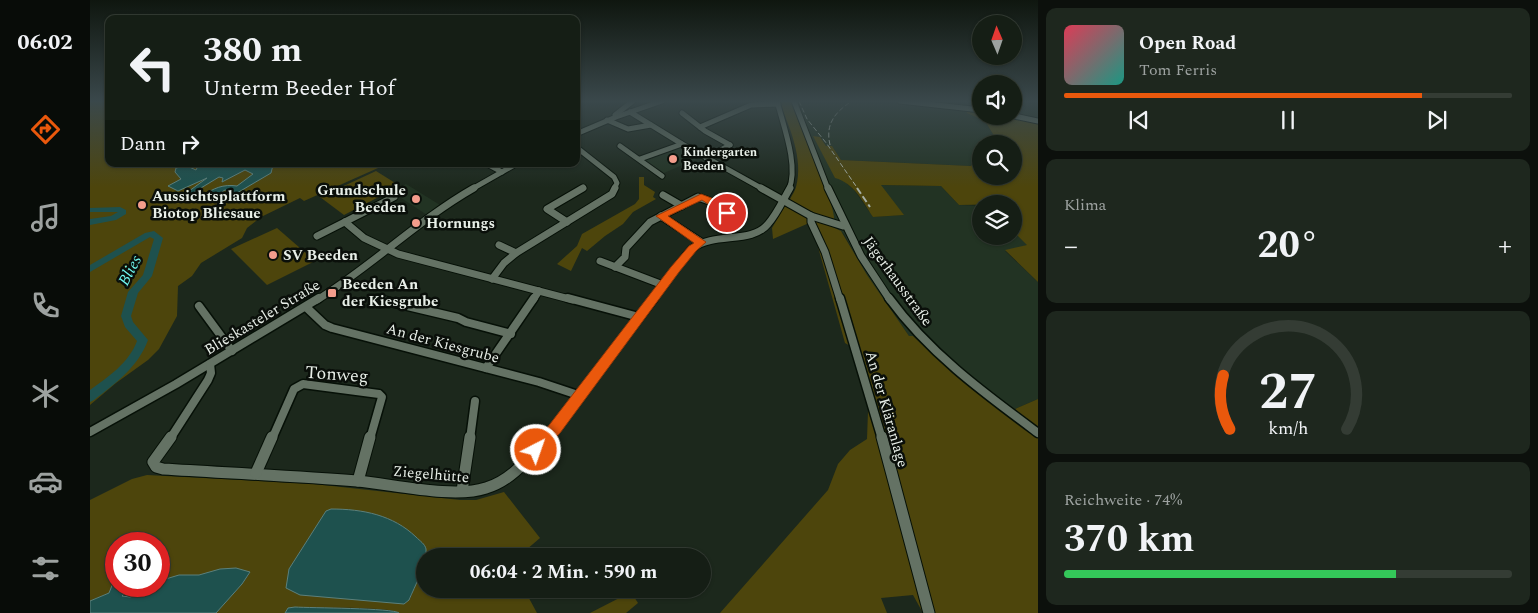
<!DOCTYPE html>
<html lang="de">
<head>
<meta charset="utf-8">
<style>
  :root { --surface:#151e15; --page:#1e271e; --text:#f1f3f6; --muted:#9da2a0; --line:#343c34; --accent:#ea580c }
  body { margin:0; font-family:Spectral,serif; background:var(--page); color:var(--text); height:100vh; display:flex; flex-direction:column; font-size:19px; white-space:nowrap }
  * { box-sizing:border-box; margin:0 }
  p { font-size:16px; color:var(--muted) }
  .icon { flex:none; width:28px; height:28px; fill:none; stroke:currentColor; stroke-width:2; stroke-linecap:round; stroke-linejoin:round }
  .map { position:relative; flex:1; overflow:hidden }
  .sheet { display:flex; flex-direction:column; gap:8px; padding:8px; background:#0c100c; width:500px }
  .sheet>* { flex:none }
  .top-card { position:absolute; left:15px; top:15px; width:475px; height:152px; border-radius:10px; box-shadow:0 1px 4px #0004,0 0 0 1px var(--line); background:#151e15; color:var(--text); overflow:hidden }
  .needle { width:32px; rotate:358deg }
  .buttons { position:absolute; left:882px; top:15px; display:grid; gap:10px }
  .buttons a { display:grid; place-items:center; width:50px; height:50px; border-radius:50%; background:var(--surface); box-shadow:0 1px 4px #0004,0 0 0 1px var(--line); font-size:25px }
  .speed { position:absolute; left:15px; top:532px; display:flex; gap:10px; font-size:25px; font-weight:700; text-align:center }
  .speed>* { display:grid; place-content:center; width:65px; height:65px; border-radius:50%; background:var(--surface); box-shadow:0 1px 4px #0004,0 0 0 1px var(--line); line-height:1 }
  .speed .limit { border:8px solid #d22; background:#fff; color:#111 }
  .pin { position:absolute; display:grid; place-items:center; width:42px; height:42px; color:#fff; margin:-21px; border:2px solid #fff; border-radius:50%; box-shadow:0 1px 5px #0007 }
  .me { position:absolute; width:55px; margin:-28px; rotate:41deg; stroke-linejoin:round; filter:drop-shadow(0 0 4px #0008) }
  .turn { display:flex; align-items:center; gap:18px; height:105px; padding:0 15px; font-size:22px }
  .turn .icon { width:65px; height:65px; stroke-width:2.5 }
  .turn b { display:block; font-size:35px; line-height:42px }
  .then { display:flex; align-items:center; height:48px; padding:0 15px; background:#0003; gap:10px; font-size:19px }
  .big { font-size:38px; font-weight:700; line-height:1.1 }
  .sheet .widget { flex:1; display:flex; flex-direction:column; justify-content:center; gap:8px; min-width:0; padding:0 18px; border-radius:10px; background:var(--page) }
  .sheet .dial { align-items:center; gap:0 }
  .dial svg { height:130px; overflow:visible; fill:none; stroke:var(--line); stroke-width:7; stroke-linecap:round; text-anchor:middle }
  .dial text { fill:var(--text); stroke:none }
  .song { display:flex; align-items:center; gap:15px }
  .cover { width:60px; height:60px; border-radius:8px; background:linear-gradient(135deg,hsl(350 70% 55%),hsl(170 70% 35%)) }
  .played { height:5px; border-radius:2px; background:linear-gradient(90deg,var(--accent) 80%,var(--line) 80%) }
  .keys { display:flex; justify-content:space-around; direction:ltr }
  .heat { display:flex; justify-content:space-between; align-items:center; font-size:28px; direction:ltr }
  .charge { height:8px; border-radius:4px; background:linear-gradient(90deg,#34c759 74%,var(--line) 0) }
  .trip { position:absolute; left:326px; top:548px; width:295px; height:50px; border-radius:25px; background:var(--surface); box-shadow:0 1px 4px #0004,0 0 0 1px var(--line); font-weight:700; line-height:50px; text-align:center }
  main { display:flex; flex:1; min-height:0 }
  .tabs { display:flex; flex-direction:column; width:90px; justify-content:space-around; align-items:center; background:#080c08; color:var(--muted) }
  .tabs .icon { width:35px; height:35px }
  .tabs .on { color:var(--accent) }
  .tabs b { font-size:22px; color:var(--text) }
  .map>svg:first-child { display:block }
</style>
</head>
<body>
<main>
<nav class="tabs">
<b>06:02</b>
<svg class="icon on" aria-label="directions" viewBox="0 0 24 24"><path d="M12 3l9 9-9 9-9-9zM9 14v-3h6M13 9l2 2-2 2"/></svg>
<svg class="icon" aria-label="music" viewBox="0 0 24 24"><path d="M9 18V5l10-2v13"/><circle cx="6" cy="18" r="3"/><circle cx="16" cy="16" r="3"/></svg>
<svg class="icon" aria-label="phone" viewBox="0 0 24 24"><path d="M5 4h4l2 5-3 2q2 4 5 5l2-3 5 2v4C11 20 4 13 5 4z"/></svg>
<svg class="icon" aria-label="climate" viewBox="0 0 24 24"><path d="M12 3v18M4 7l16 10M4 17L20 7"/></svg>
<svg class="icon" aria-label="car" viewBox="0 0 24 24"><path d="M5 17H2v-5l4-1 3-4h7l3 4 3 1v5h-3M9 17h6M6 11h13"/><circle cx="7" cy="17" r="2"/><circle cx="17" cy="17" r="2"/></svg>
<svg class="icon" aria-label="filters" viewBox="0 0 24 24"><path d="M4 7h16M4 17h16"/><circle cx="9" cy="7" r="2"/><circle cx="15" cy="17" r="2"/></svg>
</nav>
<div class="map">
<svg width="948" height="613" viewBox="0 0 948 613">
  <rect width="100%" height="100%" fill="#1c281c"/>
  <g fill="#223323">
    <polygon points="701,101 891,101 891,112 876,109 895,121 909,144 891,144 891,155 888,155 881,166 751,160 742,146 736,146 730,137 753,180 764,190 783,217 813,215 790,185 851,186 869,205 891,206 891,236 924,236 924,232 938,245 915,251 948,282 948,399 925,409 930,413 920,418 851,362 823,336 819,336 777,275 754,234 746,227"/>
    <polygon points="924,101 948,101 948,123 918,116 924,116"/>
    <polygon points="592,146 611,157 574,173 555,160"/>
    <polygon points="316,184 350,205 337,215 302,192"/>
  </g>
  <g fill="#4d450c">
    <polygon points="0,101 19,101 19,164 281,164 288,168 214,201 210,198 171,217 157,228 152,238 111,263 102,276 88,286 87,316 69,349 58,360 26,383 0,405"/>
    <path d="M689,101H701C708,119 748,210 744,221L734,220L699,201C701,197 705,191 706,187C714,159 699,126 689,101Z"/>
    <path d="M876,109L891,112V116H918L948,123V282L915,250L937,245L924,232V204L869,205L851,186L791,185L814,215L783,217C773,202 764,183 745,178L723,136L730,137L736,146H742L751,160L881,166L888,155H891V176H924V144H909L895,121L877,113Z"/>
    <polygon points="286,171 310,186 254,215 230,197"/>
    <polygon points="554,177 554,185 565,192 563,197 566,199 543,212 533,224 515,236 497,251 492,248 481,271 467,264 487,246 492,234 545,204 549,199 549,177"/>
    <polygon points="696,204 751,231 777,275 819,336 823,336 851,362 920,418 929,413 925,409 948,399 948,613 833,613 823,595 791,598 797,613 630,613 738,490 748,464 760,450 777,439 778,411 786,402 767,343 762,347 755,343 728,247 729,241 719,223 683,239 682,228"/>
    <polygon points="187,228 225,261 177,285 141,249"/>
    <path d="M57,475L224,484L370,500H386L414,492L450,538L429,556H335L336,548C313,524 303,517 270,512C258,510 247,508 236,511L199,569L314,604L320,599L335,558V589H434L447,613H309C302,606 215,608 198,608L195,613H126L152,584L160,573C136,565 131,571 109,575C93,577 84,577 69,581V544H26V581L23,583L19,593L0,601V500L42,479Z"/>
    <polygon points="541,592 548,603 536,613 500,613"/>
  </g>
  <g fill="#1e514e" stroke="#5b807c">
    <path d="M109,164H197L194,167L183,165L181,173L147,193L135,190L122,198L112,196C124,188 133,184 147,186L163,174L155,170L132,182L133,178L129,177L101,194H95L117,178L88,191L78,186L91,179L85,172L86,168L97,166L106,170Z"/>
    <path d="M241,509C273,509 303,515 326,537C330,541 335,544 336,549C338,561 324,588 319,600L314,604L210,595L196,588L199,569L236,511Z"/>
    <polygon points="146,568 160,572 152,584 126,613 0,613 0,601 19,593 23,583 26,581 26,586 43,586 32,596 40,597 63,591 66,586 69,586 69,581 89,575 109,575 130,569"/>
    <path d="M205,607C220,608 304,608 309,613H195L198,608Z"/>
  </g>
  <g fill="none" stroke-linecap="round" stroke-linejoin="round">
    <g fill="#1e514e" fill-rule="evenodd">
      <polygon points="30,207 36,210 36,214 26,220 0,225 0,219 21,216 28,212 0,212 0,208"/>
      <path d="M64,231L73,238L62,276L48,293L41,316L43,322L58,340C48,367 26,383 4,400L0,402V390C18,377 39,363 47,341L35,327L31,316L38,292L53,275L64,239L60,237L0,272V265L55,233Z"/>
    </g>
    <g stroke="#061007" stroke-width="7">
      <g id="minor-far3">
        <path d="M687,101C693,125 709,166 699,189"/>
        <polyline points="704,101 738,189"/>
        <polyline points="810,101 891,110"/>
        <polyline points="540,112 592,144 673,189"/>
        <polyline points="592,113 615,131 640,145"/>
        <polyline points="525,115 543,101"/>
        <polyline points="924,116 948,121"/>
        <polyline points="517,120 538,129 561,125"/>
        <polyline points="610,127 661,105 688,104"/>
        <polyline points="486,134 526,117 572,101"/>
        <polyline points="530,146 572,176"/>
        <polyline points="486,147 524,177 527,183 524,189"/>
        <polyline points="616,158 640,145"/>
        <polyline points="550,159 592,144"/>
        <polyline points="397,164 412,172"/>
        <polyline points="382,189 426,164"/>
        <polyline points="491,189 493,188"/>
      </g>
    </g>
    <g stroke="#061007" stroke-width="9">
      <g id="minor-far2">
        <polyline points="671,188 721,216 753,226"/>
        <polyline points="738,188 771,256 800,300"/>
        <polyline points="573,195 592,206"/>
        <polyline points="571,216 611,242"/>
        <polyline points="721,216 721,222 735,252 750,300"/>
        <polyline points="255,222 274,238 308,254 483,300"/>
        <polyline points="477,222 457,209 493,188"/>
        <polyline points="227,236 304,197"/>
        <polyline points="409,245 426,253"/>
        <polyline points="510,261 573,285"/>
        <polyline points="525,267 535,257 536,248 560,222 608,197 622,202 647,218"/>
        <polyline points="402,279 414,263 426,253 522,194 525,188"/>
        <polyline points="288,299 291,300"/>
        <path d="M227,300C282,266 328,220 384,188"/>
        <polyline points="443,300 449,291"/>
        <path d="M563,300C572,288 593,256 603,248C625,232 662,244 678,224C687,214 693,200 700,188"/>
      </g>
    </g>
    <g stroke="#061007" stroke-width="11">
      <g id="minor-far1">
        <polyline points="478,298 549,317"/>
        <polyline points="750,298 792,439"/>
        <path d="M799,298C839,353 894,393 948,433"/>
        <polyline points="288,299 368,318 376,322 421,334"/>
        <polyline points="109,306 142,351"/>
        <polyline points="216,307 235,325 242,328 449,382 488,395"/>
        <polyline points="396,368 444,298"/>
        <polyline points="0,432 86,384 229,298"/>
        <polyline points="80,439 118,380 121,373 120,364"/>
        <polyline points="182,439 204,389 213,384 289,394 292,397 280,439"/>
        <polyline points="380,439 385,401"/>
        <polyline points="456,439 564,298"/>
      </g>
    </g>
    <g stroke="#061007" stroke-width="13">
      <g id="minor">
        <path d="M81,437L63,462L66,467L73,469C138,473 203,476 267,481C302,484 364,499 396,488C423,480 439,457 457,437"/>
        <polyline points="792,437 839,613"/>
        <polyline points="166,473 182,437"/>
        <polyline points="268,481 280,437"/>
        <polyline points="372,491 380,437"/>
      </g>
    </g>
    <use href="#minor-far3" stroke="#647264" stroke-width="5"/>
    <use href="#minor-far2" stroke="#647264" stroke-width="7"/>
    <use href="#minor-far1" stroke="#647264" stroke-width="8"/>
    <use href="#minor" stroke="#647264" stroke-width="11"/>
    <g stroke="#a7b0a7" stroke-width="1" stroke-dasharray="5 2.5" stroke-linecap="butt">
      <polyline points="709,101 717,119 737,144 768,189"/>
      <path d="M740,145C735,124 745,112 762,101"/>
    </g>
    <polyline stroke="#a7b0a7" stroke-width="2" stroke-dasharray="7 3" stroke-linecap="butt" points="767,188 780,207"/>
  </g>
  <linearGradient id="sky" x2="0" y2="1"><stop stop-color="#0f160f"/><stop offset="0.54" stop-color="#3a484b"/><stop offset="1" stop-color="#3a484b" stop-opacity="0"/></linearGradient>
  <rect width="948" height="187" fill="url(#sky)"/>
  <polygon fill="#ea580c" stroke="#983908" points="611,194 624,199 642,213 641,215 634,215 612,200 578,216 616,242 606,251 589,272 470,433 451,454 446,456 441,454 439,450 460,424 581,267 599,246 604,243 566,216"/>
  <g fill="#f49d8c" stroke="#0a0f0a" stroke-width="2">
    <circle cx="583" cy="159" r="5"/>
    <circle cx="326" cy="199" r="5"/>
    <circle cx="52" cy="205" r="5"/>
    <circle cx="326" cy="223" r="5"/>
    <circle cx="183" cy="255" r="5"/>
    <rect x="237" y="288" width="10" height="10" rx="2.5"/>
  </g>
  <g text-anchor="middle" stroke-width="5" stroke-linejoin="round" paint-order="stroke">
    <g font-size="12" font-weight="bold" fill="#e8efe8" stroke="#0a0f0a" text-anchor="start">
      <text x="593" y="156">Kindergarten<tspan x="593" dy="14">Beeden</tspan></text>
    </g>
    <g font-size="15" font-weight="bold" fill="#e8efe8" stroke="#0a0f0a" text-anchor="start">
      <text x="316" y="195" text-anchor="end">Grundschule<tspan x="316" dy="17">Beeden</tspan></text>
      <text x="62" y="201">Aussichtsplattform<tspan x="62" dy="17">Biotop Bliesaue</tspan></text>
      <text x="336" y="228">Hornungs</text>
      <text x="193" y="260">SV Beeden</text>
      <text x="252" y="289">Beeden An<tspan x="252" dy="17">der Kiesgrube</tspan></text>
    </g>
    <g font-size="15" fill="#e8efe8" stroke="#0a0f0a">
      <text transform="translate(808 281) rotate(54)" y="5">Jägerhausstraße</text>
      <text transform="translate(172 317) rotate(-31)" y="5">Blieskasteler Straße</text>
      <text transform="translate(353 343) rotate(15)" y="5">An der Kiesgrube</text>
      <text transform="translate(797 409) rotate(74)" y="5">An der Kläranlage</text>
      <text transform="translate(341 474) rotate(5)" y="5">Ziegelhütte</text>
    </g>
    <g font-size="16" font-style="italic" fill="#70f9f2" stroke="#0a0f0a">
      <text transform="translate(39 270) rotate(-62)" y="6">Blies</text>
    </g>
    <g font-size="18" fill="#e8efe8" stroke="#0a0f0a">
      <text transform="translate(247 374) rotate(4)" y="6">Tonweg</text>
    </g>
  </g>
</svg>
<div class="buttons">
<a><svg class="needle" viewBox="-14 -14 28 28"><path d="M0-13l5 13h-10z" fill="#e53935"/><path d="M0 13l5-13h-10z" fill="#9da2a0"/></svg></a>
<a><svg class="icon" aria-label="sound" viewBox="0 0 24 24"><path d="M4 9h4l5-4v14l-5-4H4zM17 9q2 3 0 6"/></svg></a>
<a><svg class="icon" aria-label="search" viewBox="0 0 24 24"><circle cx="10" cy="10" r="6"/><path d="M15 15l6 6"/></svg></a>
<a><svg class="icon" aria-label="layers" viewBox="0 0 24 24"><path d="M12 4l9 5-9 5-9-5zM3 14l9 5 9-5"/></svg></a>
</div>
<div class="speed"><div class="limit">30</div></div>
<div class="pin" style="left:637px;top:213px;background:#d93025"><svg class="icon" aria-label="arrive" viewBox="0 0 24 24"><path d="M6 21V4h12l-3 4 3 4H6"/></svg></div>
<svg class="me" style="left:446px;top:450px" viewBox="-20 -20 40 40"><circle r="17" fill="#ea580c" stroke="#fff" stroke-width="3"/><path d="M0-11L8 9 0 5-8 9z" fill="#fff"/></svg>
<div class="trip">06:04 · 2 Min. · 590 m</div>
<div class="top-card">
<div class="turn"><svg class="icon" aria-label="left" viewBox="0 0 24 24"><path d="M17 20v-9H6M10 6l-5 5 5 5"/></svg><div><b>380 m</b>Unterm Beeder Hof</div></div>
<div class="then">Dann<svg class="icon" aria-label="right" viewBox="0 0 24 24"><path d="M7 20v-9h11M14 6l5 5-5 5"/></svg></div>
</div>
</div>
<section class="sheet">
<div class="widget">
<div class="song"><i class="cover"></i><div><b>Open Road</b><p>Tom Ferris</p></div></div>
<div class="played"></div>
<div class="keys"><svg class="icon" aria-label="previous" viewBox="0 0 24 24"><path d="M18 5L8 12l10 7zM5 5v14"/></svg><svg class="icon" aria-label="pause" viewBox="0 0 24 24"><path d="M8 5v14M16 5v14"/></svg><svg class="icon" aria-label="next" viewBox="0 0 24 24"><path d="M6 5l10 7-10 7zM19 5v14"/></svg></div>
</div>
<div class="widget"><p>Klima</p>
<div class="heat"><a>−</a><b class="big">20°</b><a>+</a></div>
</div>
<div class="widget dial"><svg viewBox="0 0 100 80">
<path d="M14 69A42 42 0 1 1 86 69"/>
<path d="M14 69A42 42 0 0 1 10 36" stroke="#ea580c"/>
<text x="50" y="56" font-size="32" font-weight="700">27</text>
<text x="50" y="72" font-size="11">km/h</text>
</svg></div>
<div class="widget"><p>Reichweite · 74%</p><b class="big">370 km</b><div class="charge"></div></div>
</section>
</main>
</body>
</html>
